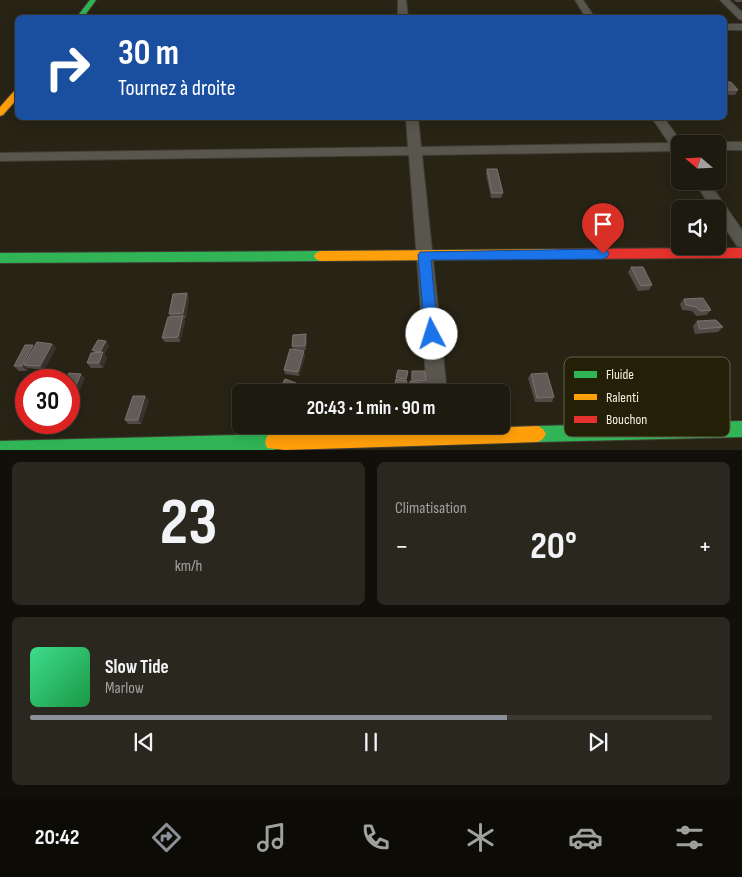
<!DOCTYPE html>
<html lang="fr">
<head>
<meta charset="utf-8">
<style>
  :root { --surface:#1d1b10; --page:#2a281e; --text:#f1f3f6; --muted:#a0a19f; --line:#3b3930; --accent:#8c9099 }
  body { margin:0; font-family:"Sofia Sans Condensed",sans-serif; background:var(--page); color:var(--text); height:100vh; display:flex; flex-direction:column; font-size:19px; white-space:nowrap }
  * { box-sizing:border-box; margin:0 }
  p { font-size:16px; color:var(--muted) }
  .icon { flex:none; width:28px; height:28px; fill:none; stroke:currentColor; stroke-width:2; stroke-linecap:round; stroke-linejoin:round }
  .map { position:relative; height:450px; overflow:hidden }
  .drawer { display:flex; flex-direction:column; gap:12px; padding:12px; background:#100f09; flex:1 }
  .drawer>* { flex:none }
  .top-card { position:absolute; left:15px; top:15px; width:712px; height:105px; border-radius:8px; box-shadow:0 2px 12px #0003,0 0 0 1px var(--line); background:#1a4fa0; color:#fff; overflow:hidden }
  .needle { width:32px; rotate:289deg }
  .fabs { position:absolute; left:671px; top:135px; display:grid; gap:10px }
  .fabs a { display:grid; place-items:center; width:55px; height:55px; border-radius:8px; background:var(--surface); box-shadow:0 2px 12px #0003,0 0 0 1px var(--line); font-size:25px }
  .speed { position:absolute; left:15px; top:369px; display:flex; gap:10px; font-size:25px; font-weight:700; text-align:center }
  .speed>* { display:grid; place-content:center; width:65px; height:65px; border-radius:50%; background:var(--surface); box-shadow:0 2px 12px #0003,0 0 0 1px var(--line); line-height:1 }
  .speed .limit { border:8px solid #d22; background:#fff; color:#111 }
  .pin { position:absolute; display:grid; place-items:center; width:42px; height:42px; color:#fff; margin:-51px -21px; border-radius:50% 50% 50% 0; rotate:-45deg; box-shadow:0 0 5px #0007 }
  .pin .icon { rotate:45deg }
  .me { position:absolute; width:55px; margin:-28px; rotate:355deg; stroke-linejoin:round; filter:drop-shadow(0 0 4px #0008) }
  .turn { display:flex; align-items:center; gap:18px; height:105px; padding:0 20px; font-size:22px }
  .turn .icon { width:65px; height:65px; stroke-width:2.5 }
  .turn b { display:block; font-size:35px; line-height:42px }
  .big { font-size:38px; font-weight:700; line-height:1.1 }
  .drawer .card { flex:1; display:flex; flex-direction:column; justify-content:center; gap:8px; min-width:0; padding:0 18px; border-radius:8px; background:var(--page) }
  .drawer .dial { align-items:center; gap:0 }
  .dial b { font-size:65px; line-height:1 }
  .song { display:flex; align-items:center; gap:15px }
  .cover { width:60px; height:60px; border-radius:8px; background:linear-gradient(135deg,hsl(150 70% 55%),hsl(140 70% 35%)) }
  .played { height:5px; border-radius:2px; background:linear-gradient(90deg,var(--accent) 70%,var(--line) 70%) }
  .keys { display:flex; justify-content:space-around; direction:ltr }
  .heat { display:flex; justify-content:space-between; align-items:center; font-size:28px; direction:ltr }
  .drawer .tiles { flex:1; display:grid; gap:12px; grid-template-columns:1fr 1fr }
  .card:last-child { grid-column:span 2 }
  .trip { position:absolute; left:232px; top:384px; width:278px; height:50px; border-radius:8px; background:var(--surface); box-shadow:0 2px 12px #0003,0 0 0 1px var(--line); font-weight:700; line-height:50px; text-align:center }
  .menu { display:flex; height:80px; justify-content:space-around; align-items:center; background:#0c0b06; color:var(--muted) }
  .menu .icon { width:35px; height:35px }
  .menu .selected { color:var(--accent) }
  .menu b { font-size:22px; color:var(--text) }
  .map>svg:first-child { display:block }
</style>
</head>
<body>
<div class="map">
<svg width="742" height="450" viewBox="0 0 742 450">
  <rect width="100%" height="100%" fill="#272416"/>
  <g fill="none" stroke-linecap="round" stroke-linejoin="round">
    <g stroke="#413e34" stroke-width="2">
      <g id="street">
        <polygon points="398,0 406,0 408,18 398,18"/>
        <polygon points="575,0 583,0 595,18 586,18"/>
        <polygon points="720,0 729,0 742,12 742,20 739,19"/>
        <rect x="725" y="24" width="17" height="6"/>
        <polygon points="406,118 418,118 421,147 669,143 652,118 664,118 683,144 680,144 680,154 674,151 422,155 447,392 427,392 409,155 0,161 0,153 408,147"/>
        <polygon points="718,142 742,142 742,150 718,150 718,144 713,144"/>
        <polygon points="694,181 708,181 742,230 742,248 737,246 718,217 718,209 712,209"/>
      </g>
    </g>
    <g stroke="#413e34" stroke-width="2">
      <g id="fast">
        <polygon points="90,0 96,0 83,18 76,18"/>
        <polygon points="320,251 324,253 326,256 324,259 320,261 0,263 0,253"/>
        <polygon points="742,421 742,437 538,442 533,439 530,434 533,429 538,426"/>
        <polygon points="273,434 279,436 281,442 279,448 274,450 0,450 0,441"/>
      </g>
    </g>
    <g stroke="#413e34" stroke-width="2">
      <g id="slow">
        <polygon points="15,90 18,90 18,98 3,115 0,116 0,107"/>
        <polygon points="558,249 562,251 564,254 562,257 558,259 320,261 316,259 314,256 316,253 320,251"/>
        <polygon points="538,426 543,429 546,434 543,439 538,442 285,450 267,448 265,442 267,436 273,434"/>
      </g>
    </g>
    <g stroke="#413e34" stroke-width="2">
      <polygon id="jam" points="742,248 742,258 558,259 554,257 552,254 554,251 558,249"/>
    </g>
    <use href="#street" fill="#58564d" fill-rule="evenodd"/>
    <use href="#fast" fill="#30b455" fill-rule="evenodd"/>
    <use href="#slow" fill="#ff9f0a" fill-rule="evenodd"/>
    <use href="#jam" fill="#e5322d" fill-rule="evenodd"/>
  </g>
  <g fill="#514a47">
    <polygon points="734,0 742,0 742,2 736,2"/>
    <polygon points="725,82 738,90 735,95 725,95"/>
    <polygon points="487,169 503,193 501,198 491,198 486,174"/>
    <polygon points="631,267 652,285 649,290 638,291 628,272"/>
    <polygon points="189,298 186,318 184,318 185,321 180,342 165,342 162,338 170,316 169,314"/>
    <polygon points="684,299 711,310 706,315 696,316 692,311 682,310 680,304"/>
    <polygon points="697,321 723,327 718,332 695,334 693,326"/>
    <polygon points="307,339 306,350 300,351 305,356 299,376 285,374 284,370 293,350 292,346"/>
    <polygon points="106,341 109,346 104,354 107,357 103,368 91,368 87,363 94,352 92,350"/>
    <polygon points="52,344 56,348 44,370 28,368 27,371 19,371 14,366 33,345 35,346"/>
    <polygon points="408,371 405,392 394,392 396,377"/>
    <polygon points="412,371 426,381 425,392 408,392 410,381 411,382"/>
    <polygon points="531,374 554,397 552,402 535,402 528,378"/>
    <polygon points="149,400 141,424 128,424 125,420"/>
    <polygon points="38,422 65,422 64,426 42,427 37,423"/>
  </g>
  <g fill="#39332c">
    <polygon points="187,293 189,298 186,318 183,313"/>
    <polygon points="183,316 185,321 180,342 178,337"/>
    <polygon points="306,334 307,339 306,350 305,346"/>
    <polygon points="106,341 109,346 104,354 107,357 103,368 99,363 102,355 100,352"/>
    <polygon points="52,344 56,348 44,370 40,366"/>
    <polygon points="33,345 38,349 24,365 28,368 27,371 22,366"/>
    <polygon points="304,351 305,356 299,376 298,372"/>
    <polygon points="81,374 85,378 76,399 72,394"/>
    <polygon points="296,383 297,387 295,392 292,392"/>
    <polygon points="71,395 75,400 69,415 69,400"/>
    <polygon points="145,396 149,400 141,424 138,420"/>
    <polygon points="60,422 65,422 64,426"/>
  </g>
  <g fill="#635b57" stroke="#79736d">
    <polygon points="725,82 731,82 738,90 728,90 725,86"/>
    <polygon points="487,169 497,169 503,193 492,193"/>
    <polygon points="631,267 643,267 652,285 641,286"/>
    <polygon points="187,293 183,313 169,314 173,294"/>
    <polygon points="703,298 711,310 700,311 696,307 686,305 684,299"/>
    <polygon points="183,316 178,337 162,338 168,317"/>
    <polygon points="716,320 723,327 700,329 697,321"/>
    <polygon points="306,334 305,346 292,346 293,335"/>
    <polygon points="98,340 106,341 100,352 92,350"/>
    <polygon points="37,342 52,344 40,366 24,365"/>
    <polygon points="25,345 33,345 22,366 14,366"/>
    <polygon points="290,349 304,351 298,372 284,370"/>
    <polygon points="103,352 99,363 87,363 91,353"/>
    <polygon points="398,370 408,371 406,379 396,377"/>
    <polygon points="412,371 425,371 426,381 412,380"/>
    <polygon points="69,373 81,374 72,394 69,394 69,380 66,380"/>
    <polygon points="547,373 554,397 537,398 531,374"/>
    <polygon points="285,379 296,383 292,392 278,392"/>
    <polygon points="396,379 407,381 405,391 394,389"/>
    <polygon points="410,381 426,384 425,392 408,392"/>
    <polygon points="133,396 145,396 138,420 125,420"/>
  </g>
  <polygon fill="#1a73e8" stroke="#114b97" points="603,249 607,251 609,254 607,257 603,259 431,260 438,334 436,338 432,340 427,338 425,334 418,255 420,252"/>
  <rect x="564" y="357" width="166" height="80" rx="8" fill="#241f07" stroke="#625e48" stroke-width="1"/>
  <rect x="574" y="371" width="23" height="7" fill="#30b455"/>
  <rect x="574" y="394" width="23" height="6" fill="#ff9f0a"/>
  <rect x="574" y="416" width="23" height="7" fill="#e5322d"/>
  <g font-size="14" fill="#f3f0e1">
    <text x="606" y="379">Fluide</text>
    <text x="606" y="402">Ralenti</text>
    <text x="606" y="424">Bouchon</text>
  </g>
</svg>
<div class="fabs">
<a><svg class="needle" viewBox="-14 -14 28 28"><path d="M0-13l5 13h-10z" fill="#e53935"/><path d="M0 13l5-13h-10z" fill="#a0a19f"/></svg></a>
<a><svg class="icon" aria-label="sound" viewBox="0 0 24 24"><path d="M4 9h4l5-4v14l-5-4H4zM17 9q2 3 0 6"/></svg></a>
</div>
<div class="speed"><div class="limit">30</div></div>
<div class="pin" style="left:603px;top:254px;background:#d93025"><svg class="icon" aria-label="arrive" viewBox="0 0 24 24"><path d="M6 21V4h12l-3 4 3 4H6"/></svg></div>
<svg class="me" style="left:432px;top:334px" viewBox="-20 -20 40 40"><circle r="19" fill="#fff"/><path d="M0-13L10 11 0 6-10 11z" fill="#1a73e8"/></svg>
<div class="trip">20:43 · 1 min · 90 m</div>
<div class="top-card">
<div class="turn"><svg class="icon" aria-label="right" viewBox="0 0 24 24"><path d="M7 20v-9h11M14 6l5 5-5 5"/></svg><div><b>30 m</b>Tournez à droite</div></div>
</div>
</div>
<section class="drawer">
<div class="tiles">
<div class="card dial"><b>23</b><p>km/h</p></div>
<div class="card"><p>Climatisation</p>
<div class="heat"><a>−</a><b class="big">20°</b><a>+</a></div>
</div>
<div class="card">
<div class="song"><i class="cover"></i><div><b>Slow Tide</b><p>Marlow</p></div></div>
<div class="played"></div>
<div class="keys"><svg class="icon" aria-label="previous" viewBox="0 0 24 24"><path d="M18 5L8 12l10 7zM5 5v14"/></svg><svg class="icon" aria-label="pause" viewBox="0 0 24 24"><path d="M8 5v14M16 5v14"/></svg><svg class="icon" aria-label="next" viewBox="0 0 24 24"><path d="M6 5l10 7-10 7zM19 5v14"/></svg></div>
</div>
</div>
</section>
<nav class="menu">
<b>20:42</b>
<svg class="icon selected" aria-label="directions" viewBox="0 0 24 24"><path d="M12 3l9 9-9 9-9-9zM9 14v-3h6M13 9l2 2-2 2"/></svg>
<svg class="icon" aria-label="music" viewBox="0 0 24 24"><path d="M9 18V5l10-2v13"/><circle cx="6" cy="18" r="3"/><circle cx="16" cy="16" r="3"/></svg>
<svg class="icon" aria-label="phone" viewBox="0 0 24 24"><path d="M5 4h4l2 5-3 2q2 4 5 5l2-3 5 2v4C11 20 4 13 5 4z"/></svg>
<svg class="icon" aria-label="climate" viewBox="0 0 24 24"><path d="M12 3v18M4 7l16 10M4 17L20 7"/></svg>
<svg class="icon" aria-label="car" viewBox="0 0 24 24"><path d="M5 17H2v-5l4-1 3-4h7l3 4 3 1v5h-3M9 17h6M6 11h13"/><circle cx="7" cy="17" r="2"/><circle cx="17" cy="17" r="2"/></svg>
<svg class="icon" aria-label="filters" viewBox="0 0 24 24"><path d="M4 7h16M4 17h16"/><circle cx="9" cy="7" r="2"/><circle cx="15" cy="17" r="2"/></svg>
</nav>
</body>
</html>
